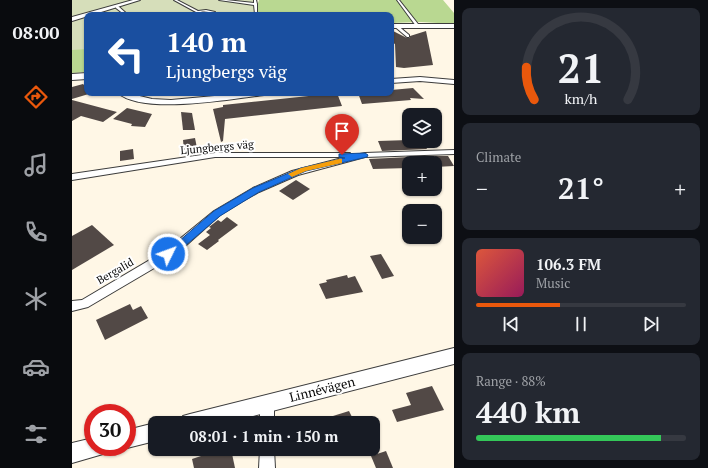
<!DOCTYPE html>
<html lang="en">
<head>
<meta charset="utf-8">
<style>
  :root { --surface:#171b24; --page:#242831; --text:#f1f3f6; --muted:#9ea1a6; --line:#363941; --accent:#ea580c }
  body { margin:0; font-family:"PT Serif",serif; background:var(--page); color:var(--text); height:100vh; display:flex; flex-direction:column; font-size:15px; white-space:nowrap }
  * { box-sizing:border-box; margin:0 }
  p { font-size:13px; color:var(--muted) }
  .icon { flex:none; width:22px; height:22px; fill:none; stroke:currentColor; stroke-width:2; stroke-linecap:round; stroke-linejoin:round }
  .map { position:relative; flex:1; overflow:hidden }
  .panel { display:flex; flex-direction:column; gap:8px; padding:8px; background:#0d0f14; width:254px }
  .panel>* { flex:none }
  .hud { position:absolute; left:12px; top:12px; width:310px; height:84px; border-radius:8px; box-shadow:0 1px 3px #0004; background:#1a4fa0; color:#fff; overflow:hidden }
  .fabs { position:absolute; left:330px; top:108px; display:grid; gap:8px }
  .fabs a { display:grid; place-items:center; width:40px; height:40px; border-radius:8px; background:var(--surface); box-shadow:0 1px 3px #0004; font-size:20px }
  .speed { position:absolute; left:12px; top:404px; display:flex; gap:8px; font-size:20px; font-weight:700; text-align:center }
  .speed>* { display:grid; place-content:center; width:52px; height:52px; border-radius:50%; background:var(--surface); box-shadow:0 1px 3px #0004; line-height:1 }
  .speed .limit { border:6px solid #d22; background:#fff; color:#111 }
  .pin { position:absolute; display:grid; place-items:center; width:34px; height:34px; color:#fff; margin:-41px -17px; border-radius:50% 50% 50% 0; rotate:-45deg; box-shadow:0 0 4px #0007 }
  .pin .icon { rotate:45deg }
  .me { position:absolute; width:44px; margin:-22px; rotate:48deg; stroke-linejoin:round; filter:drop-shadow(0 0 3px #0008) }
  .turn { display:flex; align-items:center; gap:14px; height:84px; padding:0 16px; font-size:18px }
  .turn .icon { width:52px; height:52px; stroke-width:2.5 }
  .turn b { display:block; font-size:28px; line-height:34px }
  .big { font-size:30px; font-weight:800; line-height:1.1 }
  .panel .card { flex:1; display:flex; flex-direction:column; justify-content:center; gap:6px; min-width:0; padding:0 14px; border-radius:8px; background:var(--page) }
  .panel .dial { align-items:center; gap:0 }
  .dial svg { height:104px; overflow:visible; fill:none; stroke:var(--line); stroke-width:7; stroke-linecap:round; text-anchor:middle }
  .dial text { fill:var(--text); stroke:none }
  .song { display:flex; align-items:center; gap:12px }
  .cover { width:48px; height:48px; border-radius:6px; background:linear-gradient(135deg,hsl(10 70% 55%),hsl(330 70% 35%)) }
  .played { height:4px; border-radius:2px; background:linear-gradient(90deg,var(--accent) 40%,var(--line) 40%) }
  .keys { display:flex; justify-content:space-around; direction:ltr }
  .heat { display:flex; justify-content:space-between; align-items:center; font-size:22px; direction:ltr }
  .charge { height:6px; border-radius:3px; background:linear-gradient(90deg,#34c759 88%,var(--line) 0) }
  .trip { position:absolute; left:76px; top:416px; width:232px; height:40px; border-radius:8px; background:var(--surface); box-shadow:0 1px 3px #0004; font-weight:800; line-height:40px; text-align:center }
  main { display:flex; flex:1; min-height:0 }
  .tabs { display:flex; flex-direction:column; width:72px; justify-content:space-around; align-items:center; background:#090b0e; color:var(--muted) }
  .tabs .icon { width:28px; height:28px }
  .tabs .active { color:var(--accent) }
  .tabs b { font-size:18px; color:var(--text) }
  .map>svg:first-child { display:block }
</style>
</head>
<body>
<main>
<nav class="tabs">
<b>08:00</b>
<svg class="icon active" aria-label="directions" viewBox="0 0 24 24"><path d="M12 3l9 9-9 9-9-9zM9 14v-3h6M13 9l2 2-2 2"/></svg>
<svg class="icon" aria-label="music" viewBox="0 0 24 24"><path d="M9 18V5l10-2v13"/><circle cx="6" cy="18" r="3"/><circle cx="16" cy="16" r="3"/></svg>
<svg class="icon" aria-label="phone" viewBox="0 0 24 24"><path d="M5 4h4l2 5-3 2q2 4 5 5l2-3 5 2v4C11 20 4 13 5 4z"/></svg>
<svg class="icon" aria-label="climate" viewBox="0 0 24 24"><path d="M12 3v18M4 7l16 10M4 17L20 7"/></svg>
<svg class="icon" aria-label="car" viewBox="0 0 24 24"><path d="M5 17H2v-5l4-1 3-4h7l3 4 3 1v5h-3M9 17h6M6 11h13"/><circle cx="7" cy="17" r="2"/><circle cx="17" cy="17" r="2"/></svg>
<svg class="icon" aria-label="filters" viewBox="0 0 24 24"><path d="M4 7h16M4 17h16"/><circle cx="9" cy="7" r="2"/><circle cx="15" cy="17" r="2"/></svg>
</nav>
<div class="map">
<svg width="382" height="468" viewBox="0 0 382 468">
  <rect width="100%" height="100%" fill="#fff7e6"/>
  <g fill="#b9d891">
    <polygon points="187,0 371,0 382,13 382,24 349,22 319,23 319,15 184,15 157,9 161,4 185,6"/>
    <polygon points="15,42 15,72 0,73 0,45"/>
  </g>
  <polygon fill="#d6deba" points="0,0 186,0 181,15 15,15 15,49 0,50"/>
  <g fill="#524946">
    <polygon points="319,30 335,38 338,38 338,36 354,31 361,65 332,68 324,67 323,44 319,42"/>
    <polygon points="11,84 15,88 15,93 20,93 0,99 0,87"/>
    <polygon points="341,88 352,99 338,98 339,100 290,104 286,93 319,93 319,90"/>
    <polygon points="265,93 270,106 153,119 151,141 149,142 141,109 151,107 151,105"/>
    <polygon points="0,100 45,112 31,122 9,116 0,121"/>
    <polygon points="55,108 80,114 73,127 59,126 60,124 41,119"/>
    <polygon points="109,112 120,113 123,130 111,130"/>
    <polygon points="123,138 125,148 112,150 111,140"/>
    <polygon points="337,140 351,141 355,149 310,151 306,141"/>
    <polygon points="61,149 62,159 48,161 48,151"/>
    <polygon points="358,156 361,163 337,163 337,168 301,169 297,159"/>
    <polygon points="363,156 376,156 382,166 363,167"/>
    <polygon points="224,180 238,189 221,200 207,191"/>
    <polygon points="155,217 166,225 146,240 147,241 135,250 126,244 138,235 134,232 139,228 137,227 146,220 149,222"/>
    <polygon points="20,225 42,245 0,270 0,236"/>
    <polygon points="309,254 322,276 310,279 298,256"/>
    <polygon points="275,275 276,278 283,276 291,292 254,299 247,284 255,282 254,280"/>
    <polygon points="58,304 61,310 69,306 76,318 33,340 24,320"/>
    <polygon points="360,386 372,410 325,422 320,410 339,405 334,393"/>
    <polygon points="277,411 283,423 246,423 245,421"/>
    <polygon points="150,449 159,449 163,468 122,468 120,459"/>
    <polygon points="314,451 321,468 304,468 299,456"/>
  </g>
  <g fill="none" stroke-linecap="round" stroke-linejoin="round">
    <g stroke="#3c3c3c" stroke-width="2">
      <g id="service">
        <path d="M102,0H105L126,11L134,10L143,12V15H141V13C136,12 131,10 127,13C123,16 127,15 122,15L124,12Z"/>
        <polygon points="147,0 154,0 182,3 182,0 184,0 185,4 185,14 184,15 181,15 183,14 182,5"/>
        <polygon points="325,0 327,0 346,24 346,26 344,26"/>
        <polygon points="44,6 46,6 56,15 53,15 44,8"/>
        <polygon points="322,24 324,24 337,35 337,37 335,37 322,26"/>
      </g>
    </g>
    <g stroke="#3c3c3c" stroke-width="2">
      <g id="minor">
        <polygon points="61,0 68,0 0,21 0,17"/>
        <polygon points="348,77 382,80 382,84 348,81 319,83 319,79"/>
        <path d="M46,93H55L80,99L99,100L175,93H195L192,95C159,99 71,115 46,93Z"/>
        <polygon points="382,150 382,154 293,157 226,175 187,192 169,202 148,215 101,257 16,307 0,311 0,301 10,300 93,251 142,211 181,188 220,171 274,157 143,157 0,180 0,174 143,153 278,153 278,156 293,153"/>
        <polygon points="195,396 200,398 202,403 202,423 188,423 188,403 190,398"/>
        <polygon points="188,449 202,449 203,468 187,468"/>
      </g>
    </g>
    <g stroke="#3c3c3c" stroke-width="2">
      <g id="tertiary">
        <rect x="319" y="24" width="63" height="4"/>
        <polygon points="15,73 15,79 0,80 0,74"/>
        <polygon points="382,348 382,364 154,423 109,423 111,416 118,414"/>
        <polygon points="83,423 83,441 55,448 51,447 55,447 55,430"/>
        <polygon points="21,438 21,447 34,447 31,454 0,463 0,443"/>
      </g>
    </g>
    <use href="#service" fill="#fff" fill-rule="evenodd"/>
    <use href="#minor" fill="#fff" fill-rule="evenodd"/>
    <use href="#tertiary" fill="#fff" fill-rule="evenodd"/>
  </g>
  <polygon fill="#1a73e8" stroke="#114b97" points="293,153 296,155 295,157 234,171 187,192 148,216 100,257 93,257 92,254 142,211 181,188 229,168 273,158 267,157 267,154"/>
  <polygon fill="#f59e0b" points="267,159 270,159 270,163 234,171 220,177 216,174 229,168"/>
  <g text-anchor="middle" stroke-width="4" stroke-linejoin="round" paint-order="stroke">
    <g font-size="11" fill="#090909" stroke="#fff">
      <text transform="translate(145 147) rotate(-5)" y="4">Ljungbergs väg</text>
      <text transform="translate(43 271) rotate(-30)" y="4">Bergalid</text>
    </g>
    <g font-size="13" fill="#090909" stroke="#fff">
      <text transform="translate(250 389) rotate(-14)" y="5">Linnévägen</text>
    </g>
  </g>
</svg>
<div class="fabs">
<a><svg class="icon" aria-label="layers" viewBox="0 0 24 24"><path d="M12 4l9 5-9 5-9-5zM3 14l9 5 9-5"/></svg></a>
<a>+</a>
<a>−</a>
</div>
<div class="speed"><div class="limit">30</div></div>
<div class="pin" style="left:270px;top:155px;background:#d93025"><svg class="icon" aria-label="arrive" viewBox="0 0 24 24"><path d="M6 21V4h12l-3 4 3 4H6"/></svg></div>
<svg class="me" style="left:96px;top:254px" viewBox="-20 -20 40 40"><circle r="17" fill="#1a73e8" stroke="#fff" stroke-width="3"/><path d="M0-11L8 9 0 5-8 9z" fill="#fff"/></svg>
<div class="trip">08:01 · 1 min · 150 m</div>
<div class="hud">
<div class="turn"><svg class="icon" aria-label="left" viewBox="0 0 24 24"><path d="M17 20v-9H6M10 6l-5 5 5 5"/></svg><div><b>140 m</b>Ljungbergs väg</div></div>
</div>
</div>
<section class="panel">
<div class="card dial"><svg viewBox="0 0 100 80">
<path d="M14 69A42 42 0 1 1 86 69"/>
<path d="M14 69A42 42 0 0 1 8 44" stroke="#ea580c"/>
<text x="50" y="56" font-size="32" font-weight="700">21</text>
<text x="50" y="72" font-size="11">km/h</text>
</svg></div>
<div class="card"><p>Climate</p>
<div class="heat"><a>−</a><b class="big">21°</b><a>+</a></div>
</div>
<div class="card">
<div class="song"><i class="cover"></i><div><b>106.3 FM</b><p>Music</p></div></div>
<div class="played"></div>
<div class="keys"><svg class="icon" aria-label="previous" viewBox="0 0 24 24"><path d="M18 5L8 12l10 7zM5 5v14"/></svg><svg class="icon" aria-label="pause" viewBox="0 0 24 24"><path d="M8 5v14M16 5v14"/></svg><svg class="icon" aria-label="next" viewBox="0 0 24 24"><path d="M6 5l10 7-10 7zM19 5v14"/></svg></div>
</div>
<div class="card"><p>Range · 88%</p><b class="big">440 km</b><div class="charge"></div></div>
</section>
</main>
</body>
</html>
